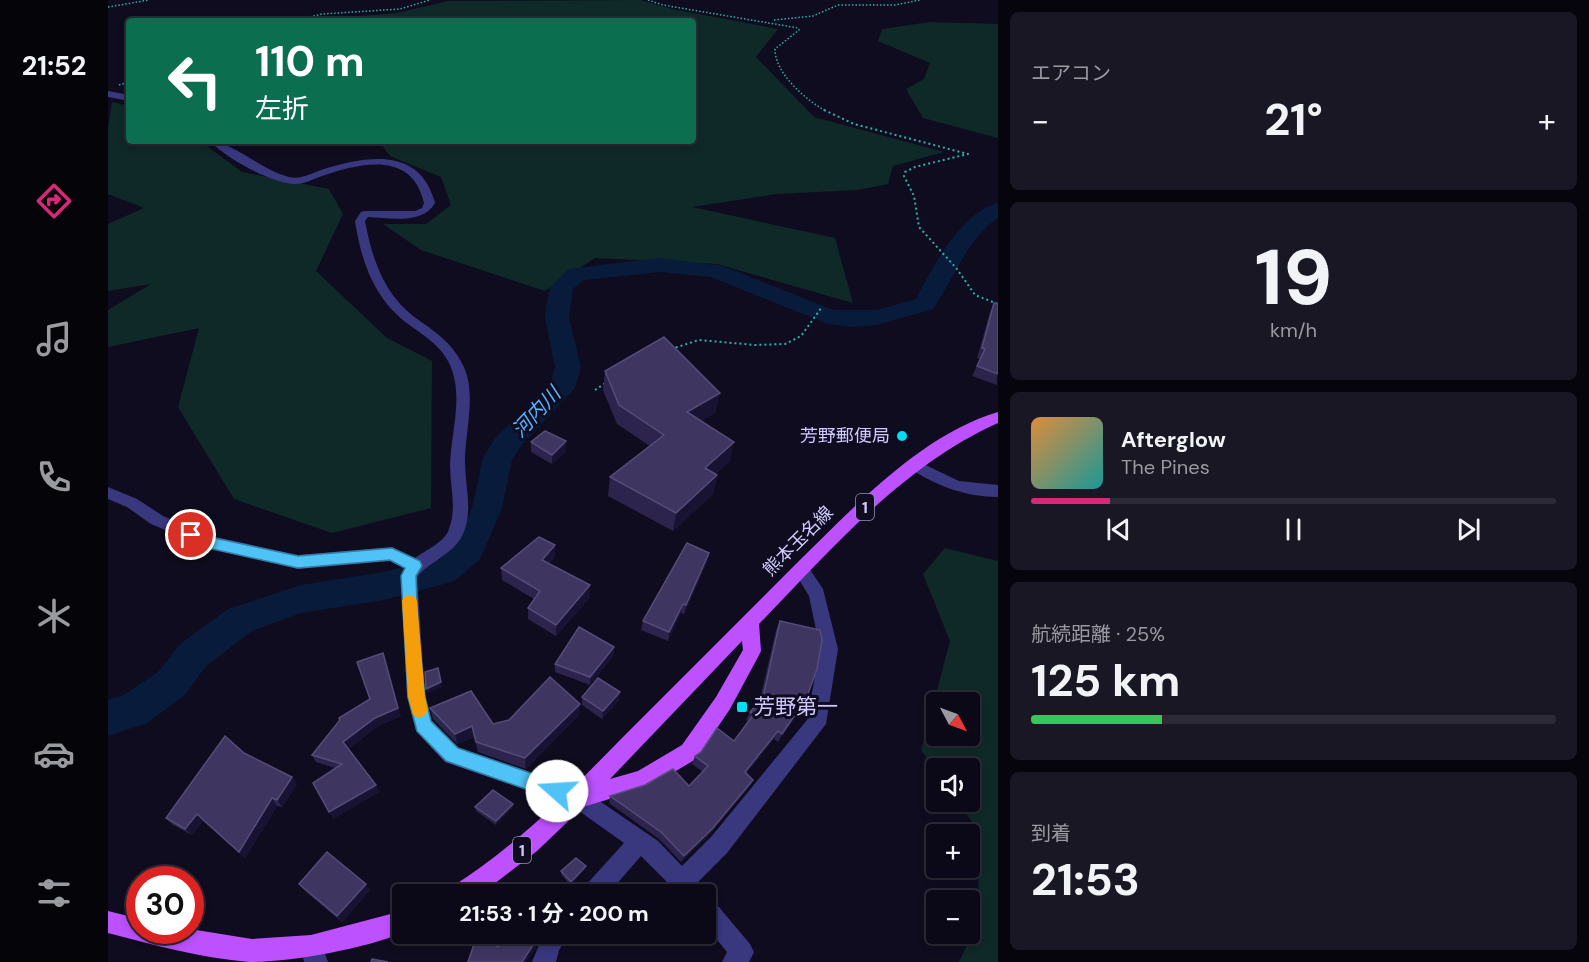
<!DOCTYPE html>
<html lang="ja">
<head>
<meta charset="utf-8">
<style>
  :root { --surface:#0b0917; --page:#191724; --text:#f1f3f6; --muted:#9a9aa1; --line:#2b2a36; --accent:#db2777 }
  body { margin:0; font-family:"DM Sans","Noto Sans JP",sans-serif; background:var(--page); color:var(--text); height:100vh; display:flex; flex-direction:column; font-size:22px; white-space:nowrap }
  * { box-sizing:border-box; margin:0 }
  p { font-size:20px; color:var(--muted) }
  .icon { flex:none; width:33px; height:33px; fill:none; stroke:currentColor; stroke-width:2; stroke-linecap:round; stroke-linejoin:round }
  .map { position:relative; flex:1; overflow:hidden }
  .panel { display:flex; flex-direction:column; gap:12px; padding:12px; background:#06050d; width:591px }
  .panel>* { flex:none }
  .hud { position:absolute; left:18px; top:18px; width:570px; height:126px; border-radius:6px; box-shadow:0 3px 9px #0003,0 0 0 2px var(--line); background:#0b6e4f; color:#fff; overflow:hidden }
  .needle { width:39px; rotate:131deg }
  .fabs { position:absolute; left:818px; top:692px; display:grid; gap:12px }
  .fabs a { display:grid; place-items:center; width:54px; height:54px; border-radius:6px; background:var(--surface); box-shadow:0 3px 9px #0003,0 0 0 2px var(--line); font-size:30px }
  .speed { position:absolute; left:18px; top:866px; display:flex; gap:12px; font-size:30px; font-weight:700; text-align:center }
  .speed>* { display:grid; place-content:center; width:78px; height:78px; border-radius:50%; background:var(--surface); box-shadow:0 3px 9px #0003,0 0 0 2px var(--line); line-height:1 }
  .speed .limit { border:9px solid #d22; background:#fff; color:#111 }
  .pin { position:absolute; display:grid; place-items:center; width:51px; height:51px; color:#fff; margin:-26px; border:3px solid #fff; border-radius:50%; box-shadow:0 2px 6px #0007 }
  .me { position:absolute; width:66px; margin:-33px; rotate:289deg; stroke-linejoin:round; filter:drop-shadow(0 0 4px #0008) }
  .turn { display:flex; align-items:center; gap:21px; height:126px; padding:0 30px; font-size:27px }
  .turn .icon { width:78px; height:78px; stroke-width:2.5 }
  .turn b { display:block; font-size:42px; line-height:51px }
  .big { font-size:45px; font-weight:700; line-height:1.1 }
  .panel .card { flex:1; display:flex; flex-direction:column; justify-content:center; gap:9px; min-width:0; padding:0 21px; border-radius:9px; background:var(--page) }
  .panel .dial { align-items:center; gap:0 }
  .dial b { font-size:78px; line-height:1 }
  .song { display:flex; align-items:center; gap:18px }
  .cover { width:72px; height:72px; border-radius:9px; background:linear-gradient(135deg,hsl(30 70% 55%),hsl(180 70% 35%)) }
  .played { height:6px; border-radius:3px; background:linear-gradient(90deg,var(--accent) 15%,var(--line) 15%) }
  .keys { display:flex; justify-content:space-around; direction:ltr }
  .heat { display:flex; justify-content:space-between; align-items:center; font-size:33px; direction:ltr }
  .charge { height:9px; border-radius:4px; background:linear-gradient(90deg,#34c759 25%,var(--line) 0) }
  .trip { position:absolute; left:284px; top:884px; width:324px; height:60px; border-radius:6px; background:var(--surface); box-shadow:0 3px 9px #0003,0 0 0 2px var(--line); font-weight:700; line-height:60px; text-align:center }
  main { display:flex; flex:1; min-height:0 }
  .tab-bar { display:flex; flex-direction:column; width:108px; justify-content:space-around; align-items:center; background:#040409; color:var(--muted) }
  .tab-bar .icon { width:42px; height:42px }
  .tab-bar .selected { color:var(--accent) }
  .tab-bar b { font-size:27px; color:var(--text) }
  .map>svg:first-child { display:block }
</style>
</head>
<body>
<main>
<nav class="tab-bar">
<b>21:52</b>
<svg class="icon selected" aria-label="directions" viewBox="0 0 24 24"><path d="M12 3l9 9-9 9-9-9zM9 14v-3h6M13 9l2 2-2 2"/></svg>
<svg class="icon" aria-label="music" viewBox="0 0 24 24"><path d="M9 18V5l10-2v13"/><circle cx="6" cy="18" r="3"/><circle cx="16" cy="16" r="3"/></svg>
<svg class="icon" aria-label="phone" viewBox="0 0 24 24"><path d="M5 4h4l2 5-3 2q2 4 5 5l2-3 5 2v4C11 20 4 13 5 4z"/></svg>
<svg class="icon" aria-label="climate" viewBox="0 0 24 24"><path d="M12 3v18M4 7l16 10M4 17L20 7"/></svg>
<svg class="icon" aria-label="car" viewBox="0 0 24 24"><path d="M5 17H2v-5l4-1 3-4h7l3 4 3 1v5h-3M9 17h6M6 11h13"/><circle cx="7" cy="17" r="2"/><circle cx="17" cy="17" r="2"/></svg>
<svg class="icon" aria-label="filters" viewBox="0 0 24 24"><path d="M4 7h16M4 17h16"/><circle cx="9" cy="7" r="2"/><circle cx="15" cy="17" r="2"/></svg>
</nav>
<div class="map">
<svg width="890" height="962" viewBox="0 0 890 962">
  <rect width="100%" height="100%" fill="#0f0c1f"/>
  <g fill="#0f2928" fill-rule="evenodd">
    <polygon points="532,0 564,9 670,29 648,57 706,117 836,152 785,166 780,184 749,190 669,194 584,207 727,238 745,303 609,264 487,258 437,291 313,250 275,224 318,224 343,205 333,177 282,156 272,143 251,141 585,141 585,21 196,20 289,13 340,1"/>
    <polygon points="822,22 890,24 890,138 815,118 798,89 816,79 822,63 770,41 774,29"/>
    <polygon points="4,102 21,106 21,141 92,141 134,172 221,189 235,214 208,271 279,338 324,361 323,508 224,533 126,499 70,407 91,328 0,347 0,310 43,284 0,291 0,224 36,208 0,194 0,128"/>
    <path d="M837,548L890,561V962H851L869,924L872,833L849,801H861V768H828V772L813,750L842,641L815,574ZM828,702H861V735H828Z"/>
  </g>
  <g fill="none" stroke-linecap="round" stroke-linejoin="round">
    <path fill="#091b3b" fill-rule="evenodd" d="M890,203V218C857,241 847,278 825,309L769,325L745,327L720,324L603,277L552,272L476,280L465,289L461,318L473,367L467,388L412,447L404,460L394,508L372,559L348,580L336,584L276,600L193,613L144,631L98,666L76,696L39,723L0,736V700L16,695L50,672L72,644L120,609L193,585L276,572L326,559L349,542L364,508L375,458L387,438L442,384L447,367L437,318L439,301L442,287L461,269L552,258L615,266L725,310H769L808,299C824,268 853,212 890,203Z"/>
    <g stroke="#2db0a7" stroke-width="1.5" stroke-dasharray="1.5 2" stroke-linecap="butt">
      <path d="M540,0L555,5L690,28L691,30L667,49C667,74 698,100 718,111"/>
      <polyline points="0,7 41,0"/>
      <polyline points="666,20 705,16 730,5 787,5 812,0"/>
      <polyline points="185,21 214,14 292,9 322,0"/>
      <polyline points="11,85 21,82"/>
    </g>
    <g stroke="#2db0a7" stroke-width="2" stroke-dasharray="2 3" stroke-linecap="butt">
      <polyline points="716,110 746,124 860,154 807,167 797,172 796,176 806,196 811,227 849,269 867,295 890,304"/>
      <polyline points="563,349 591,340 647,345 677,344 693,336 714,307"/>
      <polyline points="487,390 499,382"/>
    </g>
    <g fill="#39377e" fill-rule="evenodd">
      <polygon points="0,91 21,95 21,101 0,97"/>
      <path d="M102,141C123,141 155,171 181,177C193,180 204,173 216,169C259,156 312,146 327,203C314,225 282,218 260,217L257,221C264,258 275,292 305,316C319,326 333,335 344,348C351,357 358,368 360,380C365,405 358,432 357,457C356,484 367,513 353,538C343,555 321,562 309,577L317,697L323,720L350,748L477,791L550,841L574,866L603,837L699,720L712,649L701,596L685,570L687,565L693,563L699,565L715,589L730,649L718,724L619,853L590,882L597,894H571L533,856L500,894H474L477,886L516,843L464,806L337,762L308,731L299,697L293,576L297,569L282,561L190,569L100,548L43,524L19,507L0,499V487L29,499L55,516L103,536L190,555L284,547L307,558C318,550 337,542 341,529C349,508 342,486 342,465C343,431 357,393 340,361C330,343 312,333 296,321C265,296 253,260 247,221L253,212L257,211H307L314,208L316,203C304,150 252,163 214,176C205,179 197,184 187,184C163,183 119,159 102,141Z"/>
      <path d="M807,460L851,481L890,485V497C857,497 830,486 802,469L800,465Z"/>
      <polygon points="597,897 605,900 642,944 646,952 641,962 614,962 619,952 597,925"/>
      <polygon points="436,933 462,933 451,950 448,962 424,962"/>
      <polygon points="203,935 211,938 220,962 196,962 192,946 195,938"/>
    </g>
    <g fill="#bd51ff" fill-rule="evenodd">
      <path d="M890,412V423C794,466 723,550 651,624L653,651L650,657L622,709L588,759L541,787L475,807L429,851L373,894H342L345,886C410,845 462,791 515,737C575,677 635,617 695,557C749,504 815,434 890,412ZM634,641L635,650L608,697L574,745L530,771L502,779Z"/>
      <path d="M0,911L32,919V930L82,929L144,939L203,935L294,911L295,933C254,949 184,962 141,962C93,958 46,945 0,933Z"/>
    </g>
  </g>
  <g fill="#2c244d">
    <polygon points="886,303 890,304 889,385 864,376 872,359 869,358 882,312"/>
    <polygon points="497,371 608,412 593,421 622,461 607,474 609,475 605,494 565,531 500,496 502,477 542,446 509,424 495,390"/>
    <polygon points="423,442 458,451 444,464 423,452"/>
    <polygon points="601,553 599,562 576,614 573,613 560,641 533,630 535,621"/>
    <polygon points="447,557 441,564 482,585 482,597 448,636 420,619 420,608 426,599 394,580 393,568"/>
    <polygon points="672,621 694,710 690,718 687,717 670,742 666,739 638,774 641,787 601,835 573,862 551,839 501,803 502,796 581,786 595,772 584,764 587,756 626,741 640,721 638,720 642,712 652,699 668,630"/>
    <polygon points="506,647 505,656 482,685 447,672 447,664"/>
    <polygon points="474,697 511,700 494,719 474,705"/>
    <polygon points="262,699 293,716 270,726 240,749 271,792 225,819 227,768 208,762 204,755"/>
    <polygon points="322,708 385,724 471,715 418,769 370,752 366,737 349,744 325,719"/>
    <polygon points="136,753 184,777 189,784 174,807 169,806 137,858 95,821 84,835 65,825 58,818"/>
    <polygon points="367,807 405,807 388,825 368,811"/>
    <polygon points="478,866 477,869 462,885 453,874 453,871"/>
    <polygon points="191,884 262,890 234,922 196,890"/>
  </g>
  <g fill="#191333">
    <polygon points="612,393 608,412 575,431 579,412"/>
    <polygon points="458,441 458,451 444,464 444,455"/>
    <polygon points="626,442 622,461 593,487 597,468"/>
    <polygon points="609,475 605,494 565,531 568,513"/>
    <polygon points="447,545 447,557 434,572 434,560"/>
    <polygon points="601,553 599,562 576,614 578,605"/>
    <polygon points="482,585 482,597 448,636 448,625"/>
    <polygon points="575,604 573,613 560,641 561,632"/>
    <polygon points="506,647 505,656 482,685 482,677"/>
    <polygon points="275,653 293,716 270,726 239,750 235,742 267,718"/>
    <polygon points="333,682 334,687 319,693 318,689"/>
    <polygon points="512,692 511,700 494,719 495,711"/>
    <polygon points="472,704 471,715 418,769 417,758"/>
    <polygon points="691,709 687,717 670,742 674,734"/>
    <polygon points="364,726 366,737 349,744 347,734"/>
    <polygon points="670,731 666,739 633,780 637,772"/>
    <polygon points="184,777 189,784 174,807 169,800"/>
    <polygon points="645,780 641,787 601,835 573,862 576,856"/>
    <polygon points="268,785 271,792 225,819 221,812"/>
    <polygon points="164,798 169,806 137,858 131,852"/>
    <polygon points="405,804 405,807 388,825 388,821"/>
    <polygon points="89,814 95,821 84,835 77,829"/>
    <polygon points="478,866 477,869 462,885 463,882"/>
    <polygon points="258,884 262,890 234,922 229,916"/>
    <polygon points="430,933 434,933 427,949 418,962 414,962"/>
  </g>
  <g fill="#3e3660" stroke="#554d79" stroke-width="1.5">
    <polygon points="886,303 890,304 890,374 869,366 877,349 874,348"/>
    <polygon points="556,337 612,393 579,412 626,442 597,468 609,475 568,513 502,477 556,435 511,405 497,371"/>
    <polygon points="437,431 458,441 444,455 423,442"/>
    <polygon points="431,537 447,545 434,560 482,585 448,625 420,608 432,591 393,568"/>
    <polygon points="579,543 601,553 578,605 575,604 561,632 535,621"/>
    <polygon points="672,621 712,630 714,640 709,669 694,710 691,709 674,734 670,731 637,772 645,780 604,829 576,856 553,832 502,796 537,785 565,769 581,786 600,766 587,756 593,752 609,728 626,741 646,714 642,712 655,697"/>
    <polygon points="471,627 506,647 482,677 447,664"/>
    <polygon points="275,653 290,708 267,718 235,742 268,785 221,812 205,783 234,764 204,755 232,720 231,718 262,699 249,662"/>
    <polygon points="330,668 333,682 318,689 317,672"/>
    <polygon points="442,677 472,704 417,758 368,742 364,726 347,734 322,708 363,691 385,724 401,720"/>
    <polygon points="490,678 512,692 495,711 474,697"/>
    <polygon points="117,736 136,753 184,777 169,800 164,798 131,852 89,814 77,829 58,818"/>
    <polygon points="385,790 405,804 388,821 367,807"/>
    <polygon points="219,852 258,884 229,916 191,884"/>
    <polygon points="468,858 478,866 463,882 453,871"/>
    <polygon points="398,933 430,933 427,942 414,962 360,962 369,935 390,947"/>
    <polygon points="264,959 280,962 263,962"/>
  </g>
  <polygon fill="#4fc3f7" stroke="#337fa1" stroke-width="1.5" points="83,529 102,537 190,556 284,548 312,561 314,566 308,576 310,630 317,697 323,721 350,748 455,784 458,791 455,797 449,800 338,761 309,731 300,697 293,576 297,568 282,560 190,568 100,548 78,539 76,535 78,531"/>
  <polygon fill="#f59e0b" points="301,595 307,597 309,601 317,697 320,710 317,715 311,718 305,715 300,697 294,601 296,597"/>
  <g fill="#00def5" stroke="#0f0c1f" stroke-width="2">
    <circle cx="794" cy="436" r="6"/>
    <rect x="628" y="701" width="12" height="12" rx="3"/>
  </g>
  <g text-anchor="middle" stroke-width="6" stroke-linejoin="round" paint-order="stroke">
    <g fill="#0f0c1f" stroke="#9691bc" stroke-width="1.5">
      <rect x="748" y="494" width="18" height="26" rx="4.5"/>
      <rect x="405" y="837" width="18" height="26" rx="4.5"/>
    </g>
    <g font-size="16" font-weight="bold" fill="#d0caff">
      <text x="757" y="513">1</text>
      <text x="414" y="856">1</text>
    </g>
    <g font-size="18" fill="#d0caff" stroke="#0f0c1f" text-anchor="end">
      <text x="782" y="442">芳野郵便局</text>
    </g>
    <g font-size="18" fill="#d0caff" stroke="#0f0c1f">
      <text transform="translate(690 541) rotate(-45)" y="6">熊本玉名線</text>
    </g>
    <g font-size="20" font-style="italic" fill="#58b3ff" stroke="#0f0c1f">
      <text transform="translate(428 412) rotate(-47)" y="7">河内川</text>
    </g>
    <g font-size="21" fill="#d0caff" stroke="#0f0c1f" text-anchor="start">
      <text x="646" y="714">芳野第一</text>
    </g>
  </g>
</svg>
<div class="fabs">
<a><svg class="needle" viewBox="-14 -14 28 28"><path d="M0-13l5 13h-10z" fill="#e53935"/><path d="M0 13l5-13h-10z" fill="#9a9aa1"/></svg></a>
<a><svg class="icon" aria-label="sound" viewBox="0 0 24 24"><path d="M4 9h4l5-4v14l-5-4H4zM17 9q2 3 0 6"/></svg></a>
<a>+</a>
<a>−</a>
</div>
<div class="speed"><div class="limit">30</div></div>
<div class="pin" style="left:83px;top:535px;background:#d93025"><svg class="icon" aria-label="arrive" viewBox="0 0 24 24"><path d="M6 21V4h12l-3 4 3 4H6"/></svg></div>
<svg class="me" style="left:449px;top:791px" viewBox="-20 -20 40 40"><circle r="19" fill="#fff"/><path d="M0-13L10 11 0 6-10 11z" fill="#4fc3f7"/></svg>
<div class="trip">21:53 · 1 分 · 200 m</div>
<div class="hud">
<div class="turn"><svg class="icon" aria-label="left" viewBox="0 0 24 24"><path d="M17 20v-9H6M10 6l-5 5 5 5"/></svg><div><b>110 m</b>左折</div></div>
</div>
</div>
<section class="panel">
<div class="card"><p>エアコン</p>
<div class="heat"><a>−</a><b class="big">21°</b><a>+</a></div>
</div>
<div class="card dial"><b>19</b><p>km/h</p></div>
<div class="card">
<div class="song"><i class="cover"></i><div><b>Afterglow</b><p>The Pines</p></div></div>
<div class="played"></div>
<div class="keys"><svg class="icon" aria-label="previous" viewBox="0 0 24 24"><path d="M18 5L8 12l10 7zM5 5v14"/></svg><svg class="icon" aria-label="pause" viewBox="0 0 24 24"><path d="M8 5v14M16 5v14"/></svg><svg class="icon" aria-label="next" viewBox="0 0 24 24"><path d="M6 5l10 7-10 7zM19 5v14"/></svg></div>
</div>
<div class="card"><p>航続距離 · 25%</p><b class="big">125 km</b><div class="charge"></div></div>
<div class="card"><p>到着</p><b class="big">21:53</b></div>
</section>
</main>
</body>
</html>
